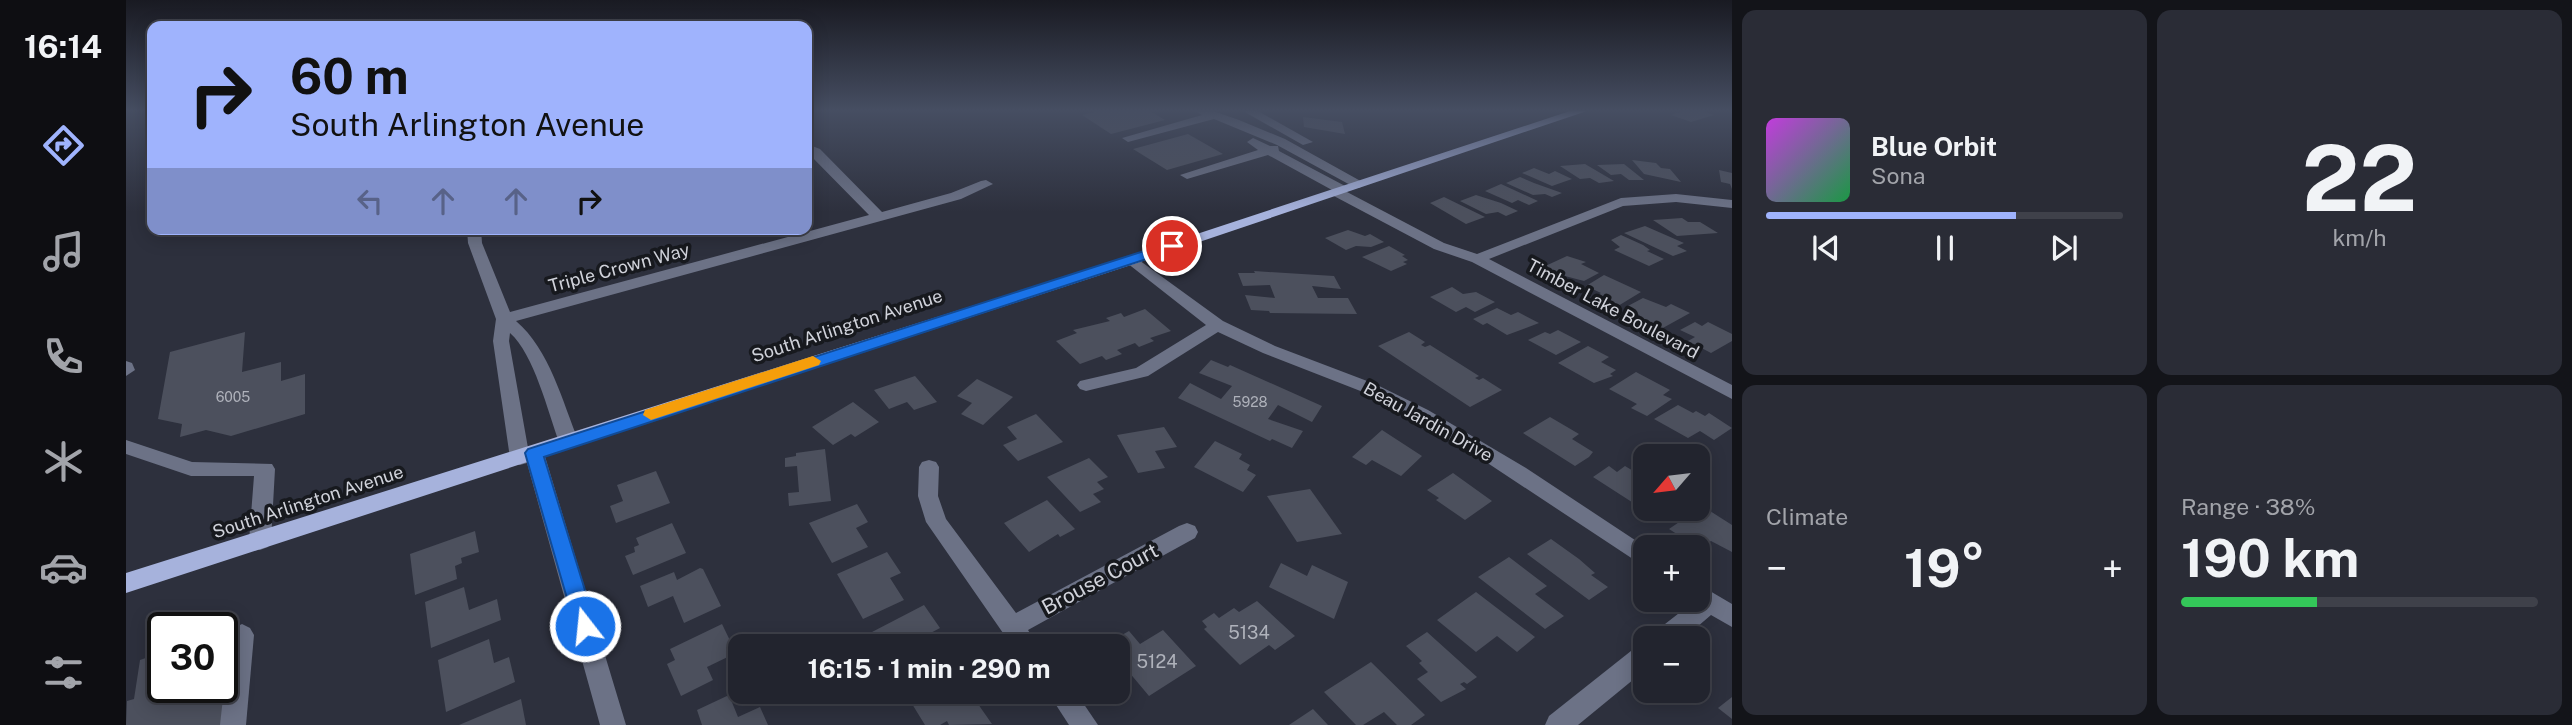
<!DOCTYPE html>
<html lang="en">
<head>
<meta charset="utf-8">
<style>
  :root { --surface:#22242e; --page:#2a2c36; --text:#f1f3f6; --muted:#a2a4aa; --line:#3f414a; --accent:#9fb3fd }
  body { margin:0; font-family:"Public Sans",sans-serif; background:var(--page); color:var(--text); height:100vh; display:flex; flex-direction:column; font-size:26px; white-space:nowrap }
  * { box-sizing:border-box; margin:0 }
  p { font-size:23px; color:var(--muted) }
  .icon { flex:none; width:38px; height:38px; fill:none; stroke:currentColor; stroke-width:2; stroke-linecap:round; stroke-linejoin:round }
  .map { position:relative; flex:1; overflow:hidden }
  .sheet { display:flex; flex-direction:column; gap:10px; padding:10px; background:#131419; width:840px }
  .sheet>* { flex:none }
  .banner { position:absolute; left:21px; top:21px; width:665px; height:214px; border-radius:14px; box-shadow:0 4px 18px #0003,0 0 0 2px var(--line); background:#9fb3fd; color:#111; overflow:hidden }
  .needle { width:46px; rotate:242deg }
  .fabs { position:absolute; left:1507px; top:444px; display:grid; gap:14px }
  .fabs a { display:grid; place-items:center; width:77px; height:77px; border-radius:14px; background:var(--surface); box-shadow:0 4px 18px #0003,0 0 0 2px var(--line); font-size:35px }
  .speed { position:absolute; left:21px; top:612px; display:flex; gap:14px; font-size:35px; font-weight:700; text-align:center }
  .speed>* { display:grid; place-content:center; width:91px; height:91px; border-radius:50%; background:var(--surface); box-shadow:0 4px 18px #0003,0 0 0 2px var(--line); line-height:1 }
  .speed .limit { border:4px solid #111; border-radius:10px; background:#fff; color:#111 }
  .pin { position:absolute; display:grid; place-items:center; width:60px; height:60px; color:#fff; margin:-30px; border:4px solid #fff; border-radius:50%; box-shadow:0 2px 7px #0007 }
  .me { position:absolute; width:77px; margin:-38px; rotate:344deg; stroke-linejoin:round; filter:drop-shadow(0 0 5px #0008) }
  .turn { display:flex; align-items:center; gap:24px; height:147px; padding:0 28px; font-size:32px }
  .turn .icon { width:91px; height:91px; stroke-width:2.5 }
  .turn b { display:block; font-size:49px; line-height:60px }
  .lanes { display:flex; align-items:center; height:66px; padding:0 28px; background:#0003; justify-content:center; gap:35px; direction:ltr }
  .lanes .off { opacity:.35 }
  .big { font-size:52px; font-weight:700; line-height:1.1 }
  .sheet .tile { flex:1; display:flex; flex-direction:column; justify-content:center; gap:10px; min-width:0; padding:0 24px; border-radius:14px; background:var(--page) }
  .sheet .dial { align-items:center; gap:0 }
  .dial b { font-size:91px; line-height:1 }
  .song { display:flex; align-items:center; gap:21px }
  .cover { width:84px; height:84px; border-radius:10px; background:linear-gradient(135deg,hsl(290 70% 55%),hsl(140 70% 35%)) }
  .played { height:7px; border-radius:4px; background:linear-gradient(90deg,var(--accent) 70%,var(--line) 70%) }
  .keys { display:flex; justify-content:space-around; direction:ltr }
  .heat { display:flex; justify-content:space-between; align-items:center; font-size:38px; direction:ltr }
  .charge { height:10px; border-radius:5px; background:linear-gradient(90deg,#34c759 38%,var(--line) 0) }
  .sheet .tiles { flex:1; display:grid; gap:10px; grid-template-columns:repeat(2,1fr) }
  .trip { position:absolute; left:602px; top:634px; width:402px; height:70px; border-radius:14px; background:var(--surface); box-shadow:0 4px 18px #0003,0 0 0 2px var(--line); font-weight:700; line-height:70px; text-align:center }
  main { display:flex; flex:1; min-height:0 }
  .dock { display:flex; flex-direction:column; width:126px; justify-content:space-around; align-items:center; background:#0e0e12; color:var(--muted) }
  .dock .icon { width:49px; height:49px }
  .dock .selected { color:var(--accent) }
  .dock b { font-size:32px; color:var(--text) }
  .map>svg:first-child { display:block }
</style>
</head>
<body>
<main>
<nav class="dock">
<b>16:14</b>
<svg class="icon selected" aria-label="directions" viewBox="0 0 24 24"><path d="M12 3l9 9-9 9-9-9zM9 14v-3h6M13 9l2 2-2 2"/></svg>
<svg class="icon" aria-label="music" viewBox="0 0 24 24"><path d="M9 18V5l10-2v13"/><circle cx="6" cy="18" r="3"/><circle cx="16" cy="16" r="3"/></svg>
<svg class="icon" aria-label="phone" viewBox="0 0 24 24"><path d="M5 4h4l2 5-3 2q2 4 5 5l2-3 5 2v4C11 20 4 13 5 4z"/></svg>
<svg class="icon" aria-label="climate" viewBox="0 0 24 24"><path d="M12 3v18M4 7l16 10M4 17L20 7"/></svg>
<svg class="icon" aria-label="car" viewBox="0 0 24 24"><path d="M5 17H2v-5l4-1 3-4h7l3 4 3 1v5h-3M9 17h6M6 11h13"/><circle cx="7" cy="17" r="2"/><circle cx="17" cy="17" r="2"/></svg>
<svg class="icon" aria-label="filters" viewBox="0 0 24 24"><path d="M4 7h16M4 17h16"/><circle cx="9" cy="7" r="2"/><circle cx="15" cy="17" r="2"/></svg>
</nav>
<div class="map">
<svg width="1606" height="725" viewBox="0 0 1606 725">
  <rect width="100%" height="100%" fill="#2d303d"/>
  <g fill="#4c505d">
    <polygon points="972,111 1024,111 1039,120 985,134 956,115"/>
    <polygon points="1557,111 1577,111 1588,115 1565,122 1545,115"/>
    <polygon points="1177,117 1216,122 1219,134 1178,127"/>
    <polygon points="1062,134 1097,154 1041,170 1007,149"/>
    <polygon points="1506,160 1530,163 1535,168 1544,169 1555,182 1518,174"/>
    <polygon points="1459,164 1488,181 1473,183 1464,178 1454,179 1434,166"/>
    <polygon points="1498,164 1518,180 1503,180 1495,174 1485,175 1471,165"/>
    <polygon points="1408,168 1423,174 1429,171 1446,179 1426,186 1396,173"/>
    <polygon points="1593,170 1606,173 1606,189 1604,184 1595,182"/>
    <polygon points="1394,177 1408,183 1436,193 1426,197 1419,194 1407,195 1380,183"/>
    <polygon points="1375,184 1412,201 1403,205 1392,200 1386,203 1359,191"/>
    <polygon points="1350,195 1375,203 1392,211 1380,216 1372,212 1360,214 1334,201"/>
    <polygon points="1318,197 1359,217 1340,224 1304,203"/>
    <polygon points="1556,218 1562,222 1574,222 1592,233 1551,236 1527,220"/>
    <polygon points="1519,226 1558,243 1551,246 1561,251 1547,256 1498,233"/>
    <polygon points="1222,230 1239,236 1244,234 1258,242 1245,247 1230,246 1220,250 1199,238"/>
    <polygon points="1495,235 1517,245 1524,250 1521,251 1538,259 1523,266 1488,250 1494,247 1485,240"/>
    <polygon points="1263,246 1279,255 1276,256 1282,260 1277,262 1281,264 1265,271 1236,257"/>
    <polygon points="1441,256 1460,262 1455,264 1473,273 1458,281 1439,276 1435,278 1415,268"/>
    <polygon points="1128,271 1208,276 1215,289 1186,286 1192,298 1222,298 1231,314 1144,313 1143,311 1125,310 1119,295 1149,298 1144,285 1117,286 1112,273 1129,273"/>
    <polygon points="1478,275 1515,292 1492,306 1470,296 1475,293 1460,286"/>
    <polygon points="1326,287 1337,294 1350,292 1369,302 1349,312 1340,307 1330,312 1304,297"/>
    <polygon points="1517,298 1540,307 1545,304 1564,313 1535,329 1512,317 1514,316 1511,313 1500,307"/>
    <polygon points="1371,308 1385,315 1392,312 1413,323 1381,335 1361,323 1357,325 1347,319"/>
    <polygon points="1019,309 1045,331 1024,338 1028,341 1013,347 1009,343 991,350 996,354 980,360 976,356 954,364 930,341 951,333 947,330 984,321 980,318 995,313 998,317"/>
    <polygon points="1569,322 1576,326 1582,322 1606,334 1606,341 1585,353 1562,341 1569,337 1554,330"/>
    <polygon points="1432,330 1455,342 1430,355 1402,340 1419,332 1424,334"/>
    <polygon points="119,332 116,372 155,362 155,381 179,374 179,414 105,436 80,430 54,437 56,424 32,419 44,352"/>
    <polygon points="1283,332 1299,342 1295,345 1299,347 1304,345 1353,376 1349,378 1353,380 1357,378 1376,390 1344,407 1252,346"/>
    <polygon points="1462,346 1483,357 1475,362 1490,370 1484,374 1487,376 1468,383 1432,363"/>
    <polygon points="1085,360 1102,367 1104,365 1196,406 1186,422 1152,405 1142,419 1177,431 1166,448 1146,439 1144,441 1052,398 1064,383 1095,399 1106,386 1073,373"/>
    <polygon points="1510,372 1544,390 1537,395 1546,399 1521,416 1505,408 1511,404 1483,389"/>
    <polygon points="789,376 811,402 788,410 781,402 763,409 748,390"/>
    <polygon points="851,379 887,397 857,425 835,414 846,403 831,396"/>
    <polygon points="727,402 753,422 729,437 725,434 707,445 686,427"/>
    <polygon points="1552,405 1567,413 1570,411 1579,416 1583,413 1606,428 1588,440 1574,431 1562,438 1528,419"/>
    <polygon points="910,414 937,442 892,461 877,445 891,439 881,427"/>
    <polygon points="1424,417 1453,434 1446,439 1467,452 1463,457 1449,466 1397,433"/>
    <polygon points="1038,427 1051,447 1029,451 1039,468 1012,473 991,435"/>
    <polygon points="1256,430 1296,456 1275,476 1246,460 1240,465 1226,457"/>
    <polygon points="1089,441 1116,454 1113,459 1124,465 1121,470 1130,475 1117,492 1068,467"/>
    <polygon points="699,449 705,501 663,506 662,493 673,492 671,466 659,467 659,458 670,456 670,453"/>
    <polygon points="963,458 982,477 971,482 978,489 967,494 975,502 954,512 921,477"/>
    <polygon points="1483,466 1491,472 1499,466 1519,478 1519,509 1534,509 1526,515 1467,477"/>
    <polygon points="530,471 544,503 490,523 484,506 497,501 491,485"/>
    <polygon points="1327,473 1366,501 1339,520 1310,500 1313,498 1301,490"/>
    <polygon points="1184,489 1216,534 1171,542 1141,496"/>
    <polygon points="921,500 949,529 934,537 932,534 903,552 878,523"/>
    <polygon points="731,504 742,522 730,528 742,547 706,563 683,523"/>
    <polygon points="1584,511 1606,525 1606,552 1585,541 1574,549 1543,529 1562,516 1570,521"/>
    <polygon points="546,523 560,553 507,575 499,556 509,552 508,547 513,545 510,538"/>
    <polygon points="349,531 353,552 335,558 336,563 329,566 331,579 289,595 284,554"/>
    <polygon points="1425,539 1453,559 1469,573 1465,575 1482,587 1463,600 1401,554"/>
    <polygon points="761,552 775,573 764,578 778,600 737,619 711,574"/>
    <polygon points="1383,557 1421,586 1409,594 1438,616 1419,629 1352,577"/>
    <polygon points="1155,563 1181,576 1186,565 1222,582 1208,619 1143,587"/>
    <polygon points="574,568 577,569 595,606 558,623 547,596 522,607 514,586 548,572 551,580"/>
    <polygon points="338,587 343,610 371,599 375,620 305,648 299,602"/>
    <polygon points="1350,592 1409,637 1391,652 1371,636 1350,652 1311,620"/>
    <polygon points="1131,601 1169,636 1149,650 1143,645 1114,665 1078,629 1081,627 1076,621 1088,613 1093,618 1108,608 1113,612"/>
    <polygon points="798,605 814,628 799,636 806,646 754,646 746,632"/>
    <polygon points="596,624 610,653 581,667 587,680 555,696 541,664 549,660 544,649"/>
    <polygon points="1037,630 1070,666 1023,696 992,659 992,646 980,644 1003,631 1014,644"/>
    <polygon points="1301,632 1351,677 1341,684 1338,682 1334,684 1340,689 1315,702 1291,679 1302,672 1293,663 1296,661 1280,646"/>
    <polygon points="363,639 368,663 383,657 389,682 320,712 312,660"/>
    <polygon points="37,652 37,688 96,688 96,656 102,654 96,725 0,725 1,701 8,699 14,660"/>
    <polygon points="1245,662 1299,715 1285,725 1271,725 1258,712 1237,725 1230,725 1198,692"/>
    <polygon points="795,691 855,691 860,699 852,704 866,724 823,725 821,721 814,725 799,725 783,699"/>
    <polygon points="603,695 612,717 634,707 642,725 576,725 571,710"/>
    <polygon points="1606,697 1606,719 1592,708"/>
    <polygon points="395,699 400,725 333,725"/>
    <polygon points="1187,709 1202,725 1163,725"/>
  </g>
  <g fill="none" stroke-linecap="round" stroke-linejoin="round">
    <g fill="#6c7286" fill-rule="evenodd">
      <polygon points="1069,111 1090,112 1113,120 1159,139 1240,184 1233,188 1228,187 1151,145 1088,119 1002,142 996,138 1076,115"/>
      <polygon points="1117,111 1132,111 1187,142 1177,145"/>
      <polygon points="1127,138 1144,146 1152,146 1153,151 1221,187 1221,192 1318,243 1351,254 1495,198 1550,194 1606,200 1606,208 1550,202 1497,206 1363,259 1606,385 1606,399 1346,262 1308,249 1206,195 1206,190 1142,155 1061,179 1054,175 1132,150 1121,142"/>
      <path d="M681,144L694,149L756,212L825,193L855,181L860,180L867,184L835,199L390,321C424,350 436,401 453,442L450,447H436L433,442C422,412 408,354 384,333L383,341L402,448H415L418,453L500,725H474L401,463L394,465L387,463L384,458L367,341L370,319L342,243L341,229H355L356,243L384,312L743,215L681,152Z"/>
      <polygon points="1006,255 1097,321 1149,346 1249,384 1302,410 1400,468 1521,548 1519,567 1354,458 1289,419 1237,392 1137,353 1092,332 1022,376 960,391 954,389 951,385 954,381 1010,368 1080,325 1001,263 998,260 1001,257"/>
      <polygon points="0,361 6,363 9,370 0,376"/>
      <polygon points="0,440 66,462 146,464 149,469 145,541 142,547 134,550 126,547 123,541 128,476 65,476 0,454"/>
      <polygon points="803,460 810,462 813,467 812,496 820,519 890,613 1053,526 1061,523 1069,526 1072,532 1069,538 902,630 912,646 886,646 800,522 792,496 793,467 796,462"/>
      <polygon points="1572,584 1606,604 1606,627 1585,615 1557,639 1527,639 1530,631 1566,603 1564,600 1572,600"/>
      <polygon points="116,624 124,628 128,635 120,725 94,725 104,635 108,628"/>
      <polygon points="1519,644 1519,670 1452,725 1419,725 1423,716 1510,647"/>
      <polygon points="921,691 949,691 972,725 943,725"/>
    </g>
    <polygon fill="#a6b2dc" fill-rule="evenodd" points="1444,111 1461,111 1011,263 0,593 0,573 1001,257"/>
  </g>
  <linearGradient id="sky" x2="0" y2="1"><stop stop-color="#191a22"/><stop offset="0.52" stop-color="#464e62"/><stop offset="1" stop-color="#464e62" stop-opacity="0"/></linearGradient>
  <rect width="1606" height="212" fill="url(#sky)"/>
  <polygon fill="#1a73e8" stroke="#114b97" stroke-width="2" points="1046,242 1053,246 1051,249 418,457 470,626 466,633 459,636 451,633 399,453 402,449"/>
  <polygon fill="#f59e0b" points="687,356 695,361 693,365 525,420 517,415 519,410"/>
  <g text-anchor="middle" stroke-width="7" stroke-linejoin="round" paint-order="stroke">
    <g font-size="14" fill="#afb2bb">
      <text x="107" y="402">6005</text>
      <text x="1124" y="407">5928</text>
    </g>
    <g font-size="18" fill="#d0d2da" stroke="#17191e">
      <text transform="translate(493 268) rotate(-15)" y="6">Triple Crown Way</text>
      <text transform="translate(1487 309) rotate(28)" y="6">Timber Lake Boulevard</text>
      <text transform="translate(721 326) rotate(-18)" y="6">South Arlington Avenue</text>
      <text transform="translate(1302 422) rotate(29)" y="6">Beau Jardin Drive</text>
      <text transform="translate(182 502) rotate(-18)" y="6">South Arlington Avenue</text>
    </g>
    <g font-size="18" fill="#afb2bb">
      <text x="1123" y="639">5134</text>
      <text x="1031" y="668">5124</text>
    </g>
    <g font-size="21" fill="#d0d2da" stroke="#17191e">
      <text transform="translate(974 579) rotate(-28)" y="7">Brouse Court</text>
    </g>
  </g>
</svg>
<div class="fabs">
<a><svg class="needle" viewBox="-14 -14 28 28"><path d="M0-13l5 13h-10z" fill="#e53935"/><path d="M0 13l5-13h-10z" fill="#a2a4aa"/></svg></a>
<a>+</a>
<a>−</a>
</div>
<div class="speed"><div class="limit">30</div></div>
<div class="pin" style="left:1046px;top:246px;background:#d93025"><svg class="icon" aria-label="arrive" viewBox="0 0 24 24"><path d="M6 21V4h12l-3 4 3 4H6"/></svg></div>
<svg class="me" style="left:459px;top:626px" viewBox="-20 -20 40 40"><circle r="17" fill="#1a73e8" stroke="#fff" stroke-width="3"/><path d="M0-11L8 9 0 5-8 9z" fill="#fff"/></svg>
<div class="trip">16:15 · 1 min · 290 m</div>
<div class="banner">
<div class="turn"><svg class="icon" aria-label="right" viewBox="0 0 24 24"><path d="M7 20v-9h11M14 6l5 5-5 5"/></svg><div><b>60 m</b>South Arlington Avenue</div></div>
<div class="lanes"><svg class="icon off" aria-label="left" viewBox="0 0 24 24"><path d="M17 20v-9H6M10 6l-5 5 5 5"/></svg><svg class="icon off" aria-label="ahead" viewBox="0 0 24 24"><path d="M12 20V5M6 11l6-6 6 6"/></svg><svg class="icon off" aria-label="ahead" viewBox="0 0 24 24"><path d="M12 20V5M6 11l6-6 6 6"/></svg><svg class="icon" aria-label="right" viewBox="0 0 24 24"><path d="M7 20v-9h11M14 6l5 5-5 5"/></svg></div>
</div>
</div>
<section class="sheet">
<div class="tiles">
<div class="tile">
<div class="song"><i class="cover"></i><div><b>Blue Orbit</b><p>Sona</p></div></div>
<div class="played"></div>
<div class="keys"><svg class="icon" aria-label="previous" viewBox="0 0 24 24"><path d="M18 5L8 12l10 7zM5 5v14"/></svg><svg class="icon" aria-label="pause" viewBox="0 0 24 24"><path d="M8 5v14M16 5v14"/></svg><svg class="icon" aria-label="next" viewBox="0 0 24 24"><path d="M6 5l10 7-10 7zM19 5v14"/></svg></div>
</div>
<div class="tile dial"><b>22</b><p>km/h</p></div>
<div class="tile"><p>Climate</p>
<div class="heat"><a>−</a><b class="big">19°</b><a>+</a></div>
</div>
<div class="tile"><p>Range · 38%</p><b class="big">190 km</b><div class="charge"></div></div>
</div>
</section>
</main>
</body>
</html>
